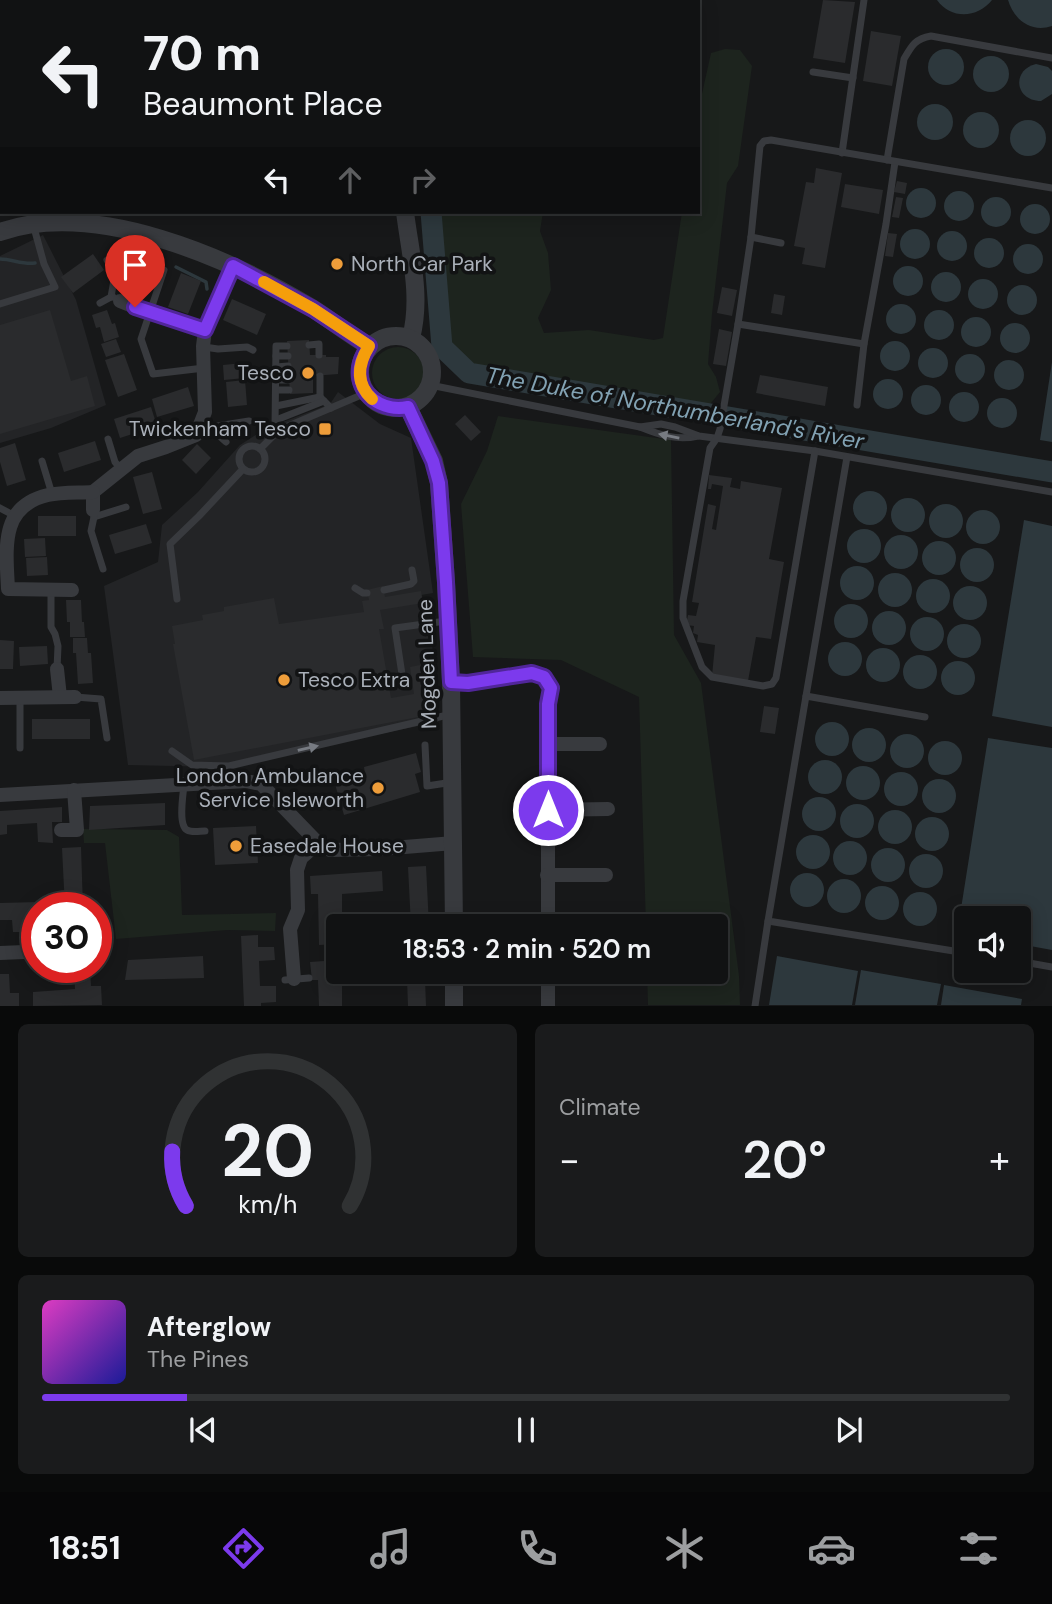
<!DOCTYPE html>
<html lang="en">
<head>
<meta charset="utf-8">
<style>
  :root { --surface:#111213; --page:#1a1b1c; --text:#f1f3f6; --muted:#9c9ea0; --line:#303233; --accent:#7c3aed }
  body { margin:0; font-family:"DM Sans",sans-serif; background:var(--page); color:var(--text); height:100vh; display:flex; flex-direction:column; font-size:26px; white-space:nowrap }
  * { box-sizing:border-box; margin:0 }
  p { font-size:23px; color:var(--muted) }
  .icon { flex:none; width:38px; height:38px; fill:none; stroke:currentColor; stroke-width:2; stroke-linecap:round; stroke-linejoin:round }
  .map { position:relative; height:1006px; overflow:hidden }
  .drawer { display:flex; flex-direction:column; gap:18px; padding:18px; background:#090a0a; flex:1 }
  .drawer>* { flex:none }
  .hud { position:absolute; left:0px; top:0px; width:700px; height:214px; box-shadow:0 4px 18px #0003,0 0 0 2px var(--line); background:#111213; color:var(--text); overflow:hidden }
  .controls { position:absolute; left:954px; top:906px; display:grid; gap:14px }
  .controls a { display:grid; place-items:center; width:77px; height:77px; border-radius:7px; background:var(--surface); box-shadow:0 4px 18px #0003,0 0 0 2px var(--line); font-size:35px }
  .speed { position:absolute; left:21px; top:892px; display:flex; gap:14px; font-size:35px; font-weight:700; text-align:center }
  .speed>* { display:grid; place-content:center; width:91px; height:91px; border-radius:50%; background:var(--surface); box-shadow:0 4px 18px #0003,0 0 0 2px var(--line); line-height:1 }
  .speed .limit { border:10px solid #d22; background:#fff; color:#111 }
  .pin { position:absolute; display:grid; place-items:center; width:60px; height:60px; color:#fff; margin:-72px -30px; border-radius:50% 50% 50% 0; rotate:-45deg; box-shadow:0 0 7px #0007 }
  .pin .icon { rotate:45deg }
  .me { position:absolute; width:77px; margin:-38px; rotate:0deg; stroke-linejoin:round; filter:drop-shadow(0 0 5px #0008) }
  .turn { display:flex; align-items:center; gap:24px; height:147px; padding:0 28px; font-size:32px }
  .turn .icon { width:91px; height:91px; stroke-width:2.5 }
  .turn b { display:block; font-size:49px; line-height:60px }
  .lanes { display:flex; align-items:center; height:66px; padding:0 28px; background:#0003; justify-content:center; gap:35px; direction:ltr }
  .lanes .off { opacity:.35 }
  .big { font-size:52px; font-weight:600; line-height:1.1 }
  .drawer .card { flex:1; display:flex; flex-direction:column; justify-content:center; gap:10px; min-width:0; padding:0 24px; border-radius:10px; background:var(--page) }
  .drawer .dial { align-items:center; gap:0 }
  .dial svg { height:182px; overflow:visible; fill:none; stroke:var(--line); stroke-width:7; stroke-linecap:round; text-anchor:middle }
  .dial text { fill:var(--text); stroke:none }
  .song { display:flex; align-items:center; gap:21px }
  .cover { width:84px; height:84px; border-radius:10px; background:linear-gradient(135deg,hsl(310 70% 55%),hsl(240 70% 35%)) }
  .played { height:7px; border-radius:4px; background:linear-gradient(90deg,var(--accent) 15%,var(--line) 15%) }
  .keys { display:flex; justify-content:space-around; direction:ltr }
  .heat { display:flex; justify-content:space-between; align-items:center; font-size:38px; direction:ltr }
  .drawer .tiles { flex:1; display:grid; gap:18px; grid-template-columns:1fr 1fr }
  .card:last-child { grid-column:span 2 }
  .trip { position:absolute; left:326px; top:914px; width:402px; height:70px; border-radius:7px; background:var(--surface); box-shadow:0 4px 18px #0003,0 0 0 2px var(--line); font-weight:600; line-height:70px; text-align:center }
  .dock { display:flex; height:112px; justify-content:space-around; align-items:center; background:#070708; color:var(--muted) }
  .dock .icon { width:49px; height:49px }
  .dock .active { color:var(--accent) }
  .dock b { font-size:32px; color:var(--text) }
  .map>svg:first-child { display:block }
</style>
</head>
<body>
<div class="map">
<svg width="1052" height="1006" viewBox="0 0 1052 1006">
  <rect width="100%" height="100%" fill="#171819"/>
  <g fill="#232426">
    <polygon points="43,235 76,300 106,405 51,428 0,443 0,256"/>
    <polygon points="338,392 380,424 411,438 433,593 421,595 425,616 430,617 438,722 218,767 128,765 104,586 158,562 162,525 198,492 240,445 265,429 330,404"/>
  </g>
  <g fill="#1d241e">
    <polygon points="0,0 24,0 25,2 2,2 2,205 0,206"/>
    <rect x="420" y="0" width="200" height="2"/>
    <polygon points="725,49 740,50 752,66 738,166 727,183 712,314 708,364 716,377 720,392 707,408 501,372 481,383 457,376 435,324 428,243 422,212 543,212 540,231 548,253 551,290 538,318 544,333 589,330 654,340 663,338 682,212 698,212 698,112 711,53"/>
    <circle cx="398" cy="373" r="26"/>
    <polygon points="498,416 671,440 674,635 701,683 739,976 740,1005 648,1005 647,971 716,971 716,926 646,926 639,697 561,660 473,657 461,504 487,451"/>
    <polygon points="83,829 167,830 179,837 182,915 276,913 275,931 227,930 116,939 105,843 84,843"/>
  </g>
  <g fill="#2d383d">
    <path d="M937,0H992C978,18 951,20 937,0Z"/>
    <path d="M1008,0H1052V26C1031,33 1014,20 1008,0Z"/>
    <circle cx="946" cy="67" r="18"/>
    <circle cx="991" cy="74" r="18"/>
    <path d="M1036,64L1048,67L1052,71V94L1041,101C1015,101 1011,70 1036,64Z"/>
    <circle cx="935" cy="122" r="18"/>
    <circle cx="981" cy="130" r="18"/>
    <circle cx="1028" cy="138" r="18"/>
    <circle cx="921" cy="203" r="15"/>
    <circle cx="959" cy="206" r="15"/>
    <circle cx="996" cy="212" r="15"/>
    <circle cx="1035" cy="219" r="15"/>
    <circle cx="915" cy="244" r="15"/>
    <circle cx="952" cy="246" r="15"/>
    <circle cx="989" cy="253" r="15"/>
    <circle cx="1028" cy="259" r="15"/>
    <circle cx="908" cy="281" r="15"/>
    <circle cx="946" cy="287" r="15"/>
    <circle cx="983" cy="294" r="15"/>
    <circle cx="1022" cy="300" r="15"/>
    <circle cx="901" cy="319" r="15"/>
    <circle cx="939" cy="325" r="15"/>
    <circle cx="976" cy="332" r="15"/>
    <circle cx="1015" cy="338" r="15"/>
    <circle cx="895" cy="356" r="15"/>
    <circle cx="933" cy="363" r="15"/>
    <circle cx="970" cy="369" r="15"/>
    <circle cx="1009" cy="375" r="15"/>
    <polygon points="1052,362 1052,442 1040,440"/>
    <circle cx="888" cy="394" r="15"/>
    <circle cx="926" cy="400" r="15"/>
    <circle cx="964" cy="407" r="15"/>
    <circle cx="1002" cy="413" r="15"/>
    <circle cx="870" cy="508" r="17"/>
    <circle cx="908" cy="515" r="17"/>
    <circle cx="946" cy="521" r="17"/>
    <circle cx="983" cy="527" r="17"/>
    <polygon points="1024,520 1052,526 1052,727 992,716"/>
    <circle cx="864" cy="546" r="17"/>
    <circle cx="901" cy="552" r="17"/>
    <circle cx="939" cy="558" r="17"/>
    <circle cx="977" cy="565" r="17"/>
    <circle cx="857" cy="583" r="17"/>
    <circle cx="895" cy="590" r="17"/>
    <circle cx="933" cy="596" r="17"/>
    <circle cx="970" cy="603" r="17"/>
    <circle cx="851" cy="621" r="17"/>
    <circle cx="889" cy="628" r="17"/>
    <circle cx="927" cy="634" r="17"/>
    <circle cx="964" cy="641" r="17"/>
    <circle cx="845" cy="659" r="17"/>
    <circle cx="883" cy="665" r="17"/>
    <circle cx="920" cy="672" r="17"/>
    <circle cx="958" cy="678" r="17"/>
    <circle cx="832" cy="739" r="17"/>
    <circle cx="869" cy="745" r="17"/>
    <circle cx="907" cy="751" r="17"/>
    <polygon points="988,738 1052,748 1052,950 1019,944 1018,919 966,919 966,936 957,934"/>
    <circle cx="945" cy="758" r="17"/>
    <circle cx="825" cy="777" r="17"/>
    <circle cx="863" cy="783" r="17"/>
    <circle cx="901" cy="789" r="17"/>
    <circle cx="939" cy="796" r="17"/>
    <circle cx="819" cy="814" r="17"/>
    <circle cx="857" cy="821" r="17"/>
    <circle cx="895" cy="827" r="17"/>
    <circle cx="932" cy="834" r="17"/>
    <circle cx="813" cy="852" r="17"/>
    <circle cx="850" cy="858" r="17"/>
    <circle cx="888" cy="865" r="17"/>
    <circle cx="926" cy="871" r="17"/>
    <circle cx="807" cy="890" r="17"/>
    <circle cx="844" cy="896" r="17"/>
    <circle cx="882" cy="903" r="17"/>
    <circle cx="920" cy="909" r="17"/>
    <polygon points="777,956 858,971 852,1005 769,1005"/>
    <polygon points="861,970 941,984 937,1005 855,1005"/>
    <polygon points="944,985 1022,999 1021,1005 941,1005"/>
  </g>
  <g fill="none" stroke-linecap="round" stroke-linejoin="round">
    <g stroke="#2d383d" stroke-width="3.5">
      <path d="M0,259C12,259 23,265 35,263"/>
      <polyline points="176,267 206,282 207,289"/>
    </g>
    <g stroke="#2d383d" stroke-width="21">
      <polyline points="213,0 215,2"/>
      <polyline points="431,212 442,347 469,373 1052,472"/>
    </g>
  </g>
  <g fill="#2a2b2d">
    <polygon points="823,0 855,2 845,63 813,58"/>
    <polygon points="871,31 901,36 892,86 863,81"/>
    <polygon points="816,168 842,173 825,268 802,264 805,248 794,246 806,182 814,183"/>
    <polygon points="897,181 907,183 905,194 894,192"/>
    <polygon points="845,184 883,190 879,214 841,207"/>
    <polygon points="896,197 903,198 899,218 892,217"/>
    <polygon points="888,233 897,234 893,257 885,256"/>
    <polygon points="93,254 104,270 73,293 61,277"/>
    <polygon points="127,256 147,264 140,283 119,275"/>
    <polygon points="181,273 201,281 188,314 168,307"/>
    <polygon points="722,287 737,290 732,316 717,313"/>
    <polygon points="774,294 785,296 782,315 771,313"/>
    <polygon points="232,299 266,314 257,335 223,320"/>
    <polygon points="50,310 71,381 87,376 95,406 0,434 0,325"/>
    <polygon points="107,310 112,324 115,323 119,337 104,342 100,327 96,328 92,315"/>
    <polygon points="719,329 732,332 726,366 713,364"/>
    <polygon points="116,339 121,352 106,357 101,344"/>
    <polygon points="309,340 310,355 326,355 326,357 339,357 338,374 313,376 313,393 290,394 287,341"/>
    <polygon points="124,354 137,390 118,397 105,360"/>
    <polygon points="243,363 245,378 224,380 223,365"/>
    <polygon points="760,375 828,387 825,406 756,393"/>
    <polygon points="245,380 247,405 228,407 226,382"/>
    <polygon points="188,387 194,406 157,417 152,399"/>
    <polygon points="151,407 157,426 120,438 114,419"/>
    <polygon points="465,415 481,432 471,441 455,424"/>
    <polygon points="95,441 101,460 64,472 58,453"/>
    <polygon points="15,443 26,480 7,486 0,462 0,448"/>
    <polygon points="197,444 211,458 196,474 182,460"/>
    <polygon points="152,472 162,509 143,514 133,477"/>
    <polygon points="709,475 732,478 730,487 740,489 741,481 782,488 769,559 784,562 771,639 756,637 748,681 712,676 715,645 697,642 698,635 693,633 694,626 686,625 688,615 696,616 699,603 692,602 708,504 716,506 712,529 716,530 723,486 712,484 711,489 708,489"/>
    <rect x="38" y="516" width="38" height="20"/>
    <polygon points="146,524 152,543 115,554 109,535"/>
    <polygon points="45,538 46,556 25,557 24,539"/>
    <polygon points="47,557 48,575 27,576 26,558"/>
    <polygon points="383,586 385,597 421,591 423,603 380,610 384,629 379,629 391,698 414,694 410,667 430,663 434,714 194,760 173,644 175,644 172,626 203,620 202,615 224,611 224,607 274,598 279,624 364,612 362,601 369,600 367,590"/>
    <polygon points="66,600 81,600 82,622 84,622 85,637 70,637 70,622 67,622"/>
    <polygon points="73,638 87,638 88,653 91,653 93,683 78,684 76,653 73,653"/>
    <polygon points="0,640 14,641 13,669 0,669"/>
    <polygon points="47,646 48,664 20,666 19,647"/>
    <polygon points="764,706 779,708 775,734 760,732"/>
    <rect x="32" y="719" width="58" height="20"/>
    <polygon points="416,753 421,772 415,774 420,792 344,815 335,784 343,781 341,775 359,770 361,775 365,774 364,767"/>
    <polygon points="165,803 165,825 89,830 90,806"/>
    <polygon points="62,807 62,822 52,822 53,843 38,842 37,823 7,825 7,834 0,835 0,811"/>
    <polygon points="256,826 258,863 215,865 213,828"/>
    <polygon points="81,847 83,908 65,908 62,848"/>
    <polygon points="426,866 429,926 411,926 408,867"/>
    <polygon points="382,871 383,891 342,894 342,926 338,926 338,944 319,945 318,894 311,894 310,876"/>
    <polygon points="39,902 37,918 25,919 25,932 13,932 12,920 0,920 0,903"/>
    <polygon points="258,935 258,947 274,947 275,960 259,961 260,986 276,986 276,1002 261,1003 261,1006 244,1006 241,936"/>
    <polygon points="203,956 204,978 125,980 128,960"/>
    <polygon points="338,960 338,971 383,971 383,977 342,980 342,1006 319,1006 318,980 312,980 310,962"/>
    <polygon points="74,968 90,968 91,986 101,986 102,1005 33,1006 33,992 75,989"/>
    <polygon points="0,974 9,974 10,993 19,993 19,1006 0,1006"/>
    <polygon points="407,979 425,979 426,1006 408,1006"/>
  </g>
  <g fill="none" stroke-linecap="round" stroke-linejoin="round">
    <g stroke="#383a3e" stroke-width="7">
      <polyline points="57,0 58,2"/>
      <polyline points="813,72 853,78"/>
      <polyline points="842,153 864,0"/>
      <path d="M887,160L904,59C912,45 915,39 931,36L1052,58"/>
      <polyline points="751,237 781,243"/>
      <polyline points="107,260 115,274 111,297"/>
      <polyline points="164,270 141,339 153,374 204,368"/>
      <polyline points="100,303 111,297 113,297"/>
      <polyline points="0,304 55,287 44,264 33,224"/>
      <polyline points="738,324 864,344"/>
      <polyline points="309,345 319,344 319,355"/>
      <polyline points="204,347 218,349 247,347 253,350"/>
      <polyline points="276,356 288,356"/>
      <polyline points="276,367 288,366"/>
      <polyline points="276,380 289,380"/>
      <path d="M430,385L640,427C660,435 677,441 698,436"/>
      <polyline points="276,390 289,390"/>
      <polyline points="320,397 320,376"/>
      <polyline points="857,405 864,344 886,224 895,162"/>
      <polyline points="276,406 320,397 331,408"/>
      <polyline points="276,420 324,401"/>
      <polyline points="207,425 226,442"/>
      <polyline points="211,427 249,421"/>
      <polyline points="640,427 661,424 675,427 699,436 815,451 1052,492"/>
      <polyline points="278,432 275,426 276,346 287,346"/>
      <polyline points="108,439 115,462 121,469"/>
      <circle cx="252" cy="459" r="13"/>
      <polyline points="260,449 274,435 286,427 366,393"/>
      <polyline points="815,451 776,678 772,684 763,686 712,677 702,667 683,618 683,601 710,448 717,438 720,429 738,324 751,237 760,146 764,141 771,140 1052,188"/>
      <polyline points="42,461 52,494"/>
      <polyline points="0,508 13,515"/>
      <polyline points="94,514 94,517 126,507"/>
      <polyline points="94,517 91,531 103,569"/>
      <polyline points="355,588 363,593 367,593"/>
      <polyline points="51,590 51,627 55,634 58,646 57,669"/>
      <polyline points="384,590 411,584 414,581 412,570"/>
      <polyline points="177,599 170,544 199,516 243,469"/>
      <polyline points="403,681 395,628 446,621"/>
      <polyline points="806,696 847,457"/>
      <polyline points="75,697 101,699 107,738"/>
      <polyline points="20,698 20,748"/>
      <polyline points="925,717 806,696 768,921 966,953"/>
      <polyline points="425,745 427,786 453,782"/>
      <polyline points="172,751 192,765 229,766 452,714"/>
      <path d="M184,785C183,795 178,825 187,830C192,833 200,831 205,831"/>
      <polyline points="1018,961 1052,967"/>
      <polyline points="285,980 309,978"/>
      <polyline points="755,1006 768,921"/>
    </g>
    <g stroke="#383a3e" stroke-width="14">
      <polyline points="120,301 150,313 205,330 233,266"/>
      <polyline points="93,510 93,492 138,456 166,447 196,435 205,412 203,346 205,330"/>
      <path d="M72,590L8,589C6,547 0,506 48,495C62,492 79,493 93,492"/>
      <polyline points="57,669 60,697"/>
      <polyline points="451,682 468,683 532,673 544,677 551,688 548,703 548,926"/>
      <polyline points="0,698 75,697"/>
      <polyline points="547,744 600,744"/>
      <polyline points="0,795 246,781 261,784 318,843 330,850 380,849 454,843"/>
      <polyline points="548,810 608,809"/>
      <polyline points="61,830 77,830 74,790"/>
      <polyline points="547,875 606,875"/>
      <polyline points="0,953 24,952"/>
      <polyline points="294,979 290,929 298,910 297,870 301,858 318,843"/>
      <polyline points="548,1006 548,971"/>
    </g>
    <g stroke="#383a3e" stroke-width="18">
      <polyline points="402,2 402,0"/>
      <path d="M405,212C410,253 422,297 411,338"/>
      <path d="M0,232C96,199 229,258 312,308C331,320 349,335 369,346"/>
      <circle cx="396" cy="372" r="36"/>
      <polyline points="408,407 434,461 439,483 446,582 451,682 454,926"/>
      <polyline points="454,971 454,1006"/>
    </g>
  </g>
  <defs><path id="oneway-solid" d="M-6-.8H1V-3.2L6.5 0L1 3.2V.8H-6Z" transform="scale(1.75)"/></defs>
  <g fill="#777b82">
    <use href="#oneway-solid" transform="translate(669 436) rotate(-169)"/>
    <use href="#oneway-solid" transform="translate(308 748) rotate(-13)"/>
  </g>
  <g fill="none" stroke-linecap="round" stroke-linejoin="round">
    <g stroke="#51269a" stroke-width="18">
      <path id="route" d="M135,307L205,330L233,266L313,309L369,346C365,353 361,359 360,367C356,395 383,412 408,407L433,461L439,483L446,582L451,682L468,683L532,673L544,677L551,688L548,704V810"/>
    </g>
    <use href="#route" stroke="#7c3aed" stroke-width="12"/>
    <path stroke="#f59e0b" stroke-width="12" d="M264,282L313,309L369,346C358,364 355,383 372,399"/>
  </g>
  <g fill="#ee9d3a" stroke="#121314" stroke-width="2.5">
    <circle cx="337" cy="264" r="7"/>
    <circle cx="308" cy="373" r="7"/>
    <rect x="318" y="422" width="14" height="14" rx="3.5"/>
    <circle cx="284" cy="680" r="7"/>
    <circle cx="378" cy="788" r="7"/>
    <circle cx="236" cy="846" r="7"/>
  </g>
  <g text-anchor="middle" stroke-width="7" stroke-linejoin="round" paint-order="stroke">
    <g font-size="21" fill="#aab0b9" stroke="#121314" text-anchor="start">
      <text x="351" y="271">North Car Park</text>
      <text x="294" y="380" text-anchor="end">Tesco</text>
      <text x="311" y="436" text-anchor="end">Twickenham Tesco</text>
      <text x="298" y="687">Tesco Extra</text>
      <text x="364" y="783" text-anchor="end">London Ambulance<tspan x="364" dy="24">Service Isleworth</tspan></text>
      <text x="250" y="853">Easedale House</text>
    </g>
    <g font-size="21" fill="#aab0b9" stroke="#121314">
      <text transform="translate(427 664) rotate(-92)" y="7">Mogden Lane</text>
    </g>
    <g font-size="23" font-style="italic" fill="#82a2b3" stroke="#121314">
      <text transform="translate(675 408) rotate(10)" y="8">The Duke of Northumberland's River</text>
    </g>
  </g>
</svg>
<div class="controls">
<a><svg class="icon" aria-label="sound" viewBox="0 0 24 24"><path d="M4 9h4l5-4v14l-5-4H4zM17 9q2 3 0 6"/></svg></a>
</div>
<div class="speed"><div class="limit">30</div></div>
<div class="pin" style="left:135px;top:307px;background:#d93025"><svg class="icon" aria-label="arrive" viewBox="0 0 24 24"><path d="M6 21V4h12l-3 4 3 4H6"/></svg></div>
<svg class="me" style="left:548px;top:810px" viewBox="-20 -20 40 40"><circle r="17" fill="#7c3aed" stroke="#fff" stroke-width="3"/><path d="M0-11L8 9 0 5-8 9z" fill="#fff"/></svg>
<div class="trip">18:53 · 2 min · 520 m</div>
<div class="hud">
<div class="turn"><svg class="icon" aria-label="left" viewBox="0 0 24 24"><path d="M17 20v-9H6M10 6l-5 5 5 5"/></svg><div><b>70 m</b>Beaumont Place</div></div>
<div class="lanes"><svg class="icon" aria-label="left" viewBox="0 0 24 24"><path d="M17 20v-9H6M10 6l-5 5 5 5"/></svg><svg class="icon off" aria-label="ahead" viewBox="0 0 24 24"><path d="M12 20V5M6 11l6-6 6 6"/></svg><svg class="icon off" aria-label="right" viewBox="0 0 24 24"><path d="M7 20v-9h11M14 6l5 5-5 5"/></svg></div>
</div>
</div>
<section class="drawer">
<div class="tiles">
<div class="card dial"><svg viewBox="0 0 100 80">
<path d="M14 69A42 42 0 1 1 86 69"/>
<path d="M14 69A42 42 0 0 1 8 45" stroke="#7c3aed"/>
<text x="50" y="56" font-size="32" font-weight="700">20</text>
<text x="50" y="72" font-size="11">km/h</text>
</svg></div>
<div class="card"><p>Climate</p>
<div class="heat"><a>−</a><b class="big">20°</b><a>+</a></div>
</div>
<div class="card">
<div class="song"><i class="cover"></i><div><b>Afterglow</b><p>The Pines</p></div></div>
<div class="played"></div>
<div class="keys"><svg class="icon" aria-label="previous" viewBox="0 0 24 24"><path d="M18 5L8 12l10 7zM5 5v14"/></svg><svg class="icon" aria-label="pause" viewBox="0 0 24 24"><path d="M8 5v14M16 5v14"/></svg><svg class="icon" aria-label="next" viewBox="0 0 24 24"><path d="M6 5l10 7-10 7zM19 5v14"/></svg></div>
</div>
</div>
</section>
<nav class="dock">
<b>18:51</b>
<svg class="icon active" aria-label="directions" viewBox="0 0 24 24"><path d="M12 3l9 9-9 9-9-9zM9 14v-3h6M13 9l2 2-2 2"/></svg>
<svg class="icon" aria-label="music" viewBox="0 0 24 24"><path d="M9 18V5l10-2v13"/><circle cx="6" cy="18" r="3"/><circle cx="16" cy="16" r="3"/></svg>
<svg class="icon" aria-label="phone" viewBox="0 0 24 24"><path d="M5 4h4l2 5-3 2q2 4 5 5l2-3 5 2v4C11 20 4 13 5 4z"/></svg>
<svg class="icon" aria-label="climate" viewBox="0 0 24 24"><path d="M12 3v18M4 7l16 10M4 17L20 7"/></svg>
<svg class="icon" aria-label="car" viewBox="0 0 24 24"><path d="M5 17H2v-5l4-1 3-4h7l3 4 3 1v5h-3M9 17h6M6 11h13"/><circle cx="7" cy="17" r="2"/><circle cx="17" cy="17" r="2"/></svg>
<svg class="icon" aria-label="filters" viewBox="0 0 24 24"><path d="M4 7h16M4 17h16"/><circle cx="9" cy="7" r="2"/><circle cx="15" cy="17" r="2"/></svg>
</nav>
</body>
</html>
